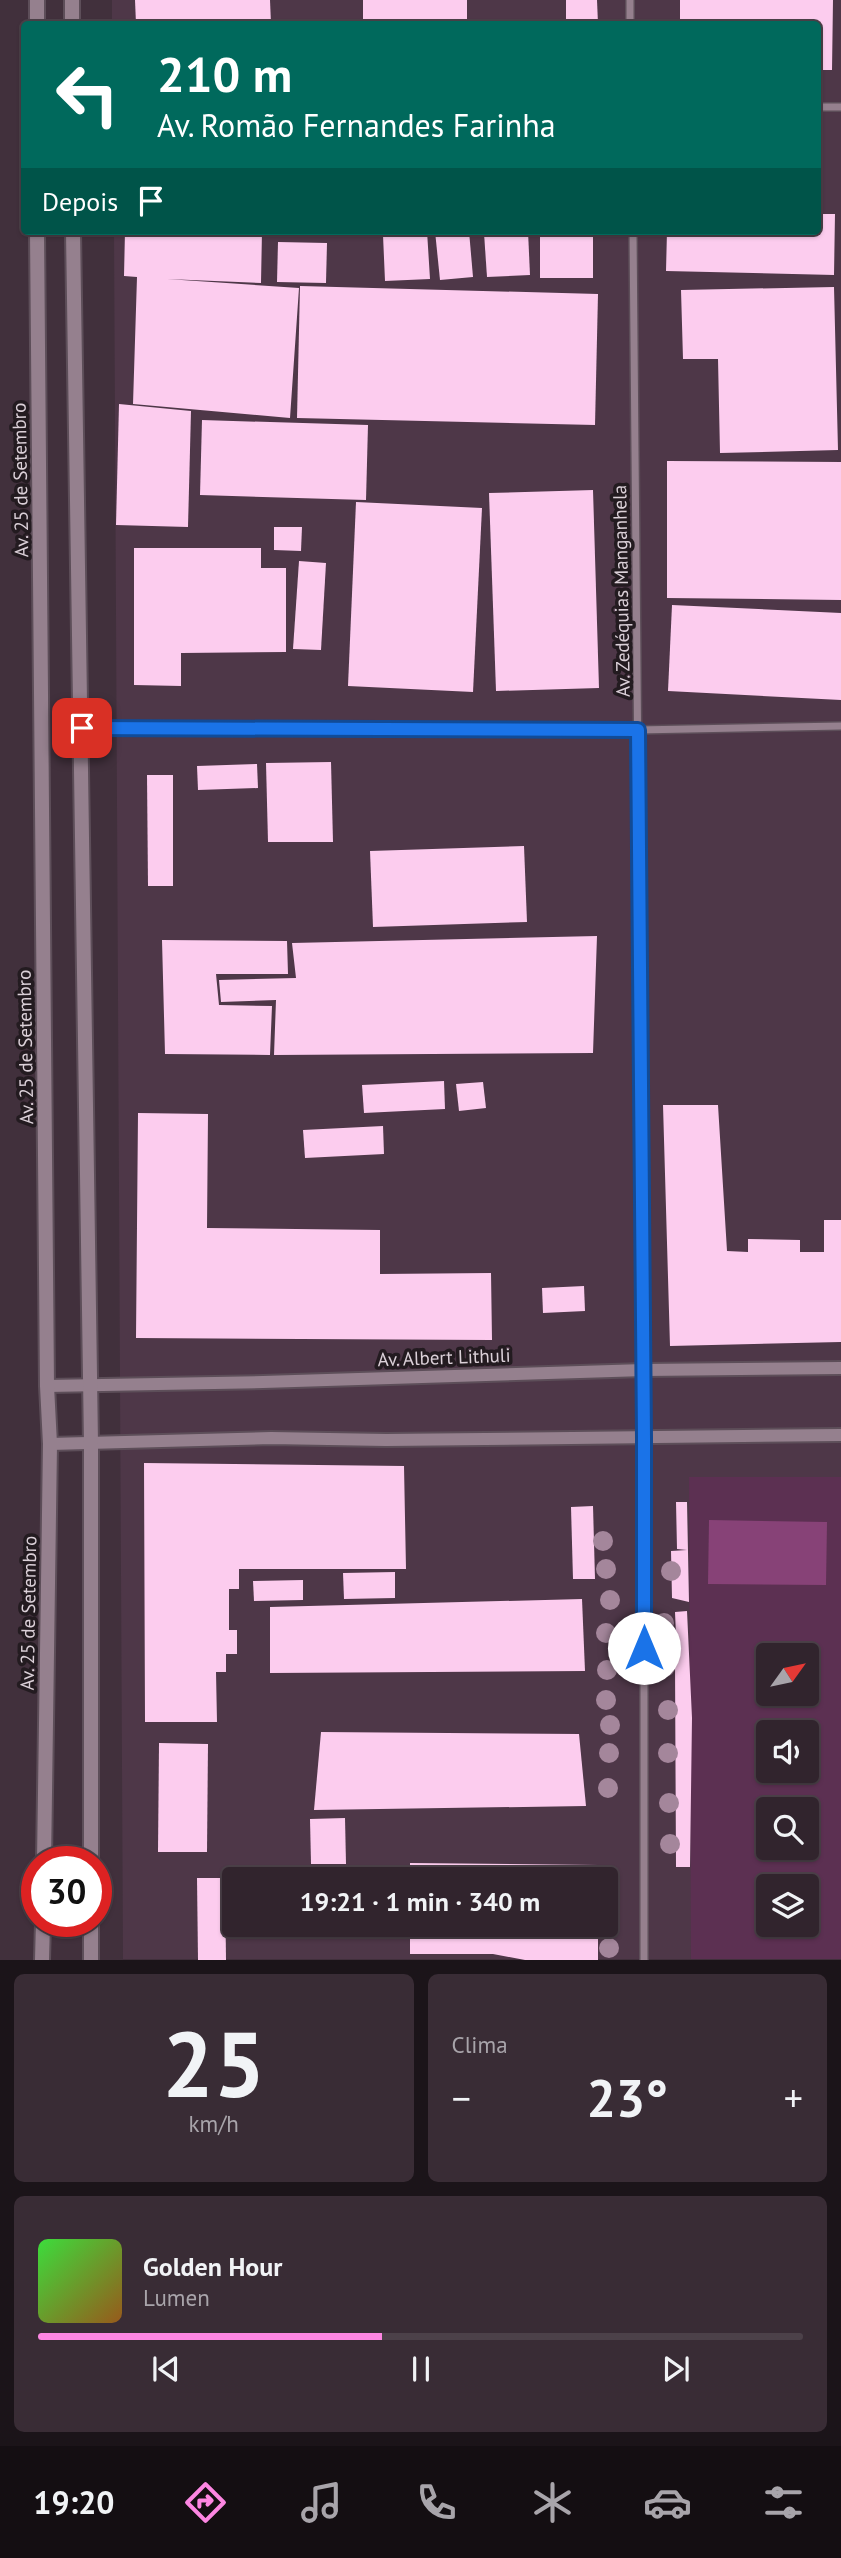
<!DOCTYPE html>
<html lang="pt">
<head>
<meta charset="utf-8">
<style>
	body { margin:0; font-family:"PT Sans",sans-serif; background:#392c35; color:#f1f3f6; height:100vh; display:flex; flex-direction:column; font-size:26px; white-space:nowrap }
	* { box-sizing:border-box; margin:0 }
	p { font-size:23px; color:#a8a4aa }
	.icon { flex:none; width:38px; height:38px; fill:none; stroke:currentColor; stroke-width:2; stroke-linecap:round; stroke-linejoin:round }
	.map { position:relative; height:1960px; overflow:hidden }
	.drawer { display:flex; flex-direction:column; gap:14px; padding:14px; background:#1b1419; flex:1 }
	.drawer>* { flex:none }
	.top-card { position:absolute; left:21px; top:21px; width:800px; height:214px; border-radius:7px; box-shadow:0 2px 5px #0004,0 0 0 2px #4c4149; background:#00695c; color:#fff; overflow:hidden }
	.needle { width:46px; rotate:57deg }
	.fabs { position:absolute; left:756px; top:1643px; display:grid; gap:14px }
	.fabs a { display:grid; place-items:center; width:63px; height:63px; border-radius:7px; background:#31242d; box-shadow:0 2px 5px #0004,0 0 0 2px #4c4149; font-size:35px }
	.speed { position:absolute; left:21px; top:1846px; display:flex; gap:14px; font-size:35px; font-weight:700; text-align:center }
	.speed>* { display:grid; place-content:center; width:91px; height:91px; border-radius:50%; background:#31242d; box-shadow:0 2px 5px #0004,0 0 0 2px #4c4149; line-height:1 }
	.speed .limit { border:10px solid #d22; background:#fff; color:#111 }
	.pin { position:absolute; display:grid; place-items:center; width:60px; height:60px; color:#fff; margin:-30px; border-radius:14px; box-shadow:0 4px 10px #0006 }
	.me { position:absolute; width:77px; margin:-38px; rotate:0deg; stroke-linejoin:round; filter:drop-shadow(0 0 5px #0008) }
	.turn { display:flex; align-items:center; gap:24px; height:147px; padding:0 21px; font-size:32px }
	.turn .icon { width:91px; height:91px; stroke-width:2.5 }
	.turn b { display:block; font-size:49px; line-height:60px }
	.then { display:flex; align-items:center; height:66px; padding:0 21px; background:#0003; gap:14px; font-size:26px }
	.big { font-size:52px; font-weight:600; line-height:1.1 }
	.drawer .card { flex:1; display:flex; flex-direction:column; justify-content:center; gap:10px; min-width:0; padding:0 24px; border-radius:10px; background:#392c35 }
	.drawer .dial { align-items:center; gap:0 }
	.dial b { font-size:91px; line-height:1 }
	.song { display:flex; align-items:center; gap:21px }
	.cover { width:84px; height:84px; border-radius:10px; background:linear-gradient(135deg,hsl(120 70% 55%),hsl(30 70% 35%)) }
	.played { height:7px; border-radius:4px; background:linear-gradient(90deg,#fd86e2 45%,#4c4149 45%) }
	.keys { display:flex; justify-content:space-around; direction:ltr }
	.heat { display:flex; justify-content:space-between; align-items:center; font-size:38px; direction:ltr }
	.drawer .tiles { flex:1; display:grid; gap:14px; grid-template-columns:1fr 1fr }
	.card:last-child { grid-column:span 2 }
	.trip { position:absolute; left:222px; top:1867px; width:396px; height:70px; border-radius:7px; background:#31242d; box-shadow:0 2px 5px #0004,0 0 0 2px #4c4149; font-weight:600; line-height:70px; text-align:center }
	.tab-bar { display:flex; height:112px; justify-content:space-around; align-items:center; background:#140e12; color:#a8a4aa }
	.tab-bar .icon { width:49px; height:49px }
	.tab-bar .selected { color:#fd86e2 }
	.tab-bar b { font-size:32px; color:#f1f3f6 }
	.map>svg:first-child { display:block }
	.built { fill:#4e3748; fill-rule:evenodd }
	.green { fill:#5c3052; fill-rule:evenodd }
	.water { fill:#874277 }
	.building { fill:#fcccee }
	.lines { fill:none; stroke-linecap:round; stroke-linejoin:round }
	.minor-casing { stroke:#5d4e59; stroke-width:10 }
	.tertiary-casing { stroke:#5d4e59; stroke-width:16 }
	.secondary-casing { stroke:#5d4e59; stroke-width:18 }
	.minor { stroke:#95808e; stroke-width:7 }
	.tertiary { stroke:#95808e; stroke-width:12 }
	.secondary { stroke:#95808e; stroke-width:14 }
	.tree { fill:#a4869b }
	.route-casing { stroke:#114b97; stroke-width:18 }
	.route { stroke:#1a73e8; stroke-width:12 }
	.labels { text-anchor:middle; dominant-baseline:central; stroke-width:7; stroke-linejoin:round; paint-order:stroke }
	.street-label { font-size:19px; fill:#dbd0d8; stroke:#231b20 }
</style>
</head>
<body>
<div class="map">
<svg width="841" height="1960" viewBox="0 0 841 1960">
	<rect width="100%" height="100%" fill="#41303c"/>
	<path class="built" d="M 112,0 L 841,0 L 841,1959 L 123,1959 L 114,231 L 817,231 L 817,24 L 112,24 ZM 768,1656 L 807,1656 L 807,1694 L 768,1694 ZM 768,1732 L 807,1732 L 807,1771 L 768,1771 ZM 768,1810 L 807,1810 L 807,1848 L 768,1848 ZM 234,1880 L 606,1880 L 606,1925 L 234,1925 ZM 768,1886 L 807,1886 L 807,1925 L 768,1925 Z"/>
	<path class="green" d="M 689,1477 L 841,1477 L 841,1959 L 691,1959 ZM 768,1656 L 807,1656 L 807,1694 L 768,1694 ZM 768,1732 L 807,1732 L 807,1771 L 768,1771 ZM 768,1810 L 807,1810 L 807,1848 L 768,1848 ZM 768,1886 L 807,1886 L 807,1925 L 768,1925 Z"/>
	<polygon class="water" points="709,1520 827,1522 826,1585 708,1584"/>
	<g class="building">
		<polygon points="135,0 270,0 271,24 136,24"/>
		<rect x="363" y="0" width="104" height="24"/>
		<polygon points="566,0 597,0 598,24 566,24"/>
		<polygon points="680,0 833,0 832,70 817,70 817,24 680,24"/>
		<polygon points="817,214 835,214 834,275 666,271 667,231 817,231"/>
		<polygon points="125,231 262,231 261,283 167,279 299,288 290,418 133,404 137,277 124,276"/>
		<polygon points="280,231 427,231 430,279 385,281 383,235 281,237"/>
		<polygon points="435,231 469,231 473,277 440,280"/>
		<polygon points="528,231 530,275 487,277 484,233"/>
		<rect x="540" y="231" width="53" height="47"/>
		<polygon points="278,242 327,243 326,283 277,282"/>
		<polygon points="300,286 598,294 595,425 297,418"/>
		<polygon points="834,287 838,450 720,453 718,359 683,359 681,290"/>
		<polygon points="119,404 191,411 188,527 116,525"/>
		<polygon points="202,420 368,425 366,500 200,495"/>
		<polygon points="667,461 841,462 841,600 667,598"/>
		<polygon points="593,490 599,688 496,691 489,493"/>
		<polygon points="356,502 482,508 473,692 348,686"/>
		<polygon points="274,527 302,527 301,551 274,550"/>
		<polygon points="134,548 261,548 261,568 286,568 286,652 181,653 181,686 134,685"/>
		<polygon points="299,561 326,563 321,650 293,649"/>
		<polygon points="672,605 841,613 841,700 668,691"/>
		<polygon points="331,762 333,842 268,842 266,763"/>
		<polygon points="257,764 258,788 198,790 197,766"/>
		<polygon points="147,775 173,775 173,886 148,886"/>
		<polygon points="524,846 527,922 373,927 370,851"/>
		<polygon points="597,936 593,1053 274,1055 276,1000 221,1002 219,980 296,978 292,943"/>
		<polygon points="162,940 287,941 288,974 216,974 219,1005 272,1006 270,1055 165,1054"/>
		<polygon points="444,1081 445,1109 364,1113 362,1085"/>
		<polygon points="483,1082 486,1108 459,1111 456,1084"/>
		<polygon points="663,1105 718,1105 727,1251 748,1252 748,1239 800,1240 800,1252 824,1252 824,1220 841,1220 841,1342 670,1346"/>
		<polygon points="138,1113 208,1114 207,1228 380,1230 380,1274 491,1273 492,1340 136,1338"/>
		<polygon points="383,1126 384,1154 305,1158 303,1130"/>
		<polygon points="584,1286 585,1311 543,1313 542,1288"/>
		<polygon points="144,1463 404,1466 406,1569 239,1569 239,1589 229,1589 229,1630 237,1630 237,1654 226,1654 226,1672 216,1672 217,1722 145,1722"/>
		<polygon points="676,1502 687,1502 689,1602 672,1598 671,1551 687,1550 677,1549"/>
		<polygon points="593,1506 595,1579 573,1579 571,1507"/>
		<polygon points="395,1572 395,1598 344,1599 343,1573"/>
		<polygon points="303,1580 303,1600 254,1601 253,1581"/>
		<polygon points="582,1599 585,1671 270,1673 270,1607"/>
		<polygon points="687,1611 692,1718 690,1867 676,1867 675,1663 670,1664 669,1637 676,1636 675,1612"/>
		<polygon points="321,1732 579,1734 586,1806 314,1810"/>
		<polygon points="159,1743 208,1744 207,1852 158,1852"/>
		<polygon points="345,1818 346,1864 311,1864 310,1819"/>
		<polygon points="410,1863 598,1865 598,1880 410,1880"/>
		<polygon points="240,1870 262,1870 261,1880 239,1880"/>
		<polygon points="326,1871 352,1873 351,1880 325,1880"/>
		<polygon points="355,1872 385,1874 384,1880 355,1880"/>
		<polygon points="197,1878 225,1878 226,1960 198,1960"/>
		<polygon points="410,1925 598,1925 598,1960 525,1960 493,1954 410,1954"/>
	</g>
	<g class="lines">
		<g class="minor-casing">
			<g id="minor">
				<polyline points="630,0 630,24"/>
				<polyline points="817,107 841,107"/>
				<polyline points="633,231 644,1438 644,1960"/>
				<polyline points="82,728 638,730 841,726"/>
			</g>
		</g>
		<g class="tertiary-casing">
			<g id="tertiary">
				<polyline points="47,1386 263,1382 644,1370 841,1368"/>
				<polyline points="50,1444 271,1438 386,1440 841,1435"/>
			</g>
		</g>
		<g class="secondary-casing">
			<g id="secondary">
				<polyline points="37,24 37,0"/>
				<polyline points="72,24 72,0"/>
				<polyline points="37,231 47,1386 50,1444 44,1862"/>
				<polyline points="73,231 91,1444 91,1862"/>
				<polyline points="42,1960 43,1922"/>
				<polyline points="91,1960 91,1922"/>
			</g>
		</g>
		<use href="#minor" class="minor"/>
		<use href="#tertiary" class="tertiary"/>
		<use href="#secondary" class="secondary"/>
	</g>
	<g class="tree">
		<circle cx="603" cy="1541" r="10"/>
		<circle cx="606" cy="1569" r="10"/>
		<circle cx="671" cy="1571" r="10"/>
		<circle cx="610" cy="1600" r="10"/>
		<circle cx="664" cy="1623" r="10"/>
		<circle cx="606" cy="1633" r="10"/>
		<circle cx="665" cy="1667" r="10"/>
		<circle cx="607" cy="1670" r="10"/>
		<circle cx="606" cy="1700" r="10"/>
		<circle cx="668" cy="1710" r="10"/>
		<circle cx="610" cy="1725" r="10"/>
		<circle cx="609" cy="1753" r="10"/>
		<circle cx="668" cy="1753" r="10"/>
		<circle cx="608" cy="1788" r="10"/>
		<circle cx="669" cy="1803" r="10"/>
		<circle cx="670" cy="1844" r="10"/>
		<circle cx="609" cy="1948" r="10"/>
	</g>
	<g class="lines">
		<g class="route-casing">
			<polyline id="route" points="82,728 638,730 644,1438 644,1648"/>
		</g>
		<use href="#route" class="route"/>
	</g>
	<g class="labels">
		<g class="street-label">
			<text transform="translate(20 480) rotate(-91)">Av. 25 de Setembro</text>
			<text transform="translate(621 591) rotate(-91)">Av. Zedéquias Manganhela</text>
			<text transform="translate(25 1047) rotate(-91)">Av. 25 de Setembro</text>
			<text transform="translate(444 1357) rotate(-2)">Av. Albert Lithuli</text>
			<text transform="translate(28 1613) rotate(-89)">Av. 25 de Setembro</text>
		</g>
	</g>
</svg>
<div class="fabs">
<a><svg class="needle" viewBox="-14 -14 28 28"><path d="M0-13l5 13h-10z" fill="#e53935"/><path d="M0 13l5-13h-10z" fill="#a8a4aa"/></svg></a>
<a><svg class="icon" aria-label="sound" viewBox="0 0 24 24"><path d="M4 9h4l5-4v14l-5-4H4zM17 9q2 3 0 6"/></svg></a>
<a><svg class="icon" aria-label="search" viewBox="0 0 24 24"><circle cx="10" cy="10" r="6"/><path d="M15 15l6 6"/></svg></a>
<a><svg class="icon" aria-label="layers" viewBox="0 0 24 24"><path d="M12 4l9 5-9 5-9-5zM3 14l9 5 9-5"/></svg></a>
</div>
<div class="speed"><div class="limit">30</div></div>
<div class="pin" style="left:82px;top:728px;background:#d93025"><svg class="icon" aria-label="arrive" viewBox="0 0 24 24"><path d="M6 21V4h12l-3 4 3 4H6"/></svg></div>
<svg class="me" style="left:644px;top:1648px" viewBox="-20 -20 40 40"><circle r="19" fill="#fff"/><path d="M0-13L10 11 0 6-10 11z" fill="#1a73e8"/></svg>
<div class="trip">19:21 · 1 min · 340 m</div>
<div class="top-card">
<div class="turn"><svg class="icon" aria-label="left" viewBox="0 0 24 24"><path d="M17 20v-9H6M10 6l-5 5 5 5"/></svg><div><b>210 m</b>Av. Romão Fernandes Farinha</div></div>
<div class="then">Depois<svg class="icon" aria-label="arrive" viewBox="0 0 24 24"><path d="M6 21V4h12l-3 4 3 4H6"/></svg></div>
</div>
</div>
<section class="drawer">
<div class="tiles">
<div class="card dial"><b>25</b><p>km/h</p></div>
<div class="card"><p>Clima</p>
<div class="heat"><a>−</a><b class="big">23°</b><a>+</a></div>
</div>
<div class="card">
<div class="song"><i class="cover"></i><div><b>Golden Hour</b><p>Lumen</p></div></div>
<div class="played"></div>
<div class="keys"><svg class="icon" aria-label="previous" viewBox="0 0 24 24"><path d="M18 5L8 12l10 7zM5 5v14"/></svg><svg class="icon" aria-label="pause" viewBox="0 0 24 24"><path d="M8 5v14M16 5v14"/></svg><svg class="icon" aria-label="next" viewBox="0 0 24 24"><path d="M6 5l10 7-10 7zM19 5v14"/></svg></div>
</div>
</div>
</section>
<nav class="tab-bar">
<b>19:20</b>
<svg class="icon selected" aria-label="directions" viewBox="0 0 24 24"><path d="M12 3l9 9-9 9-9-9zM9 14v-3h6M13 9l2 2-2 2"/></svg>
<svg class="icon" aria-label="music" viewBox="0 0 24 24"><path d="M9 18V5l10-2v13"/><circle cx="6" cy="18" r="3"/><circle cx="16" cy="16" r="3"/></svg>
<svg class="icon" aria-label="phone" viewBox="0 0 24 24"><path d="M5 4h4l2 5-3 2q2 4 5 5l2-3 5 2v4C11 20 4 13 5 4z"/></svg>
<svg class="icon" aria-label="climate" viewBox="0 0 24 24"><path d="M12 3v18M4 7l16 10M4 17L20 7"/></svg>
<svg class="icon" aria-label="car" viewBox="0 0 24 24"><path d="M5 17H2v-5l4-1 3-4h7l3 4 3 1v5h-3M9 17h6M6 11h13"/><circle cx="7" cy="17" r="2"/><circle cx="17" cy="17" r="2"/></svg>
<svg class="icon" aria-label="filters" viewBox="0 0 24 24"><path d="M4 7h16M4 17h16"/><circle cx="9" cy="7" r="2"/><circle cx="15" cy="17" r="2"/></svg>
</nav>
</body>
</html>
